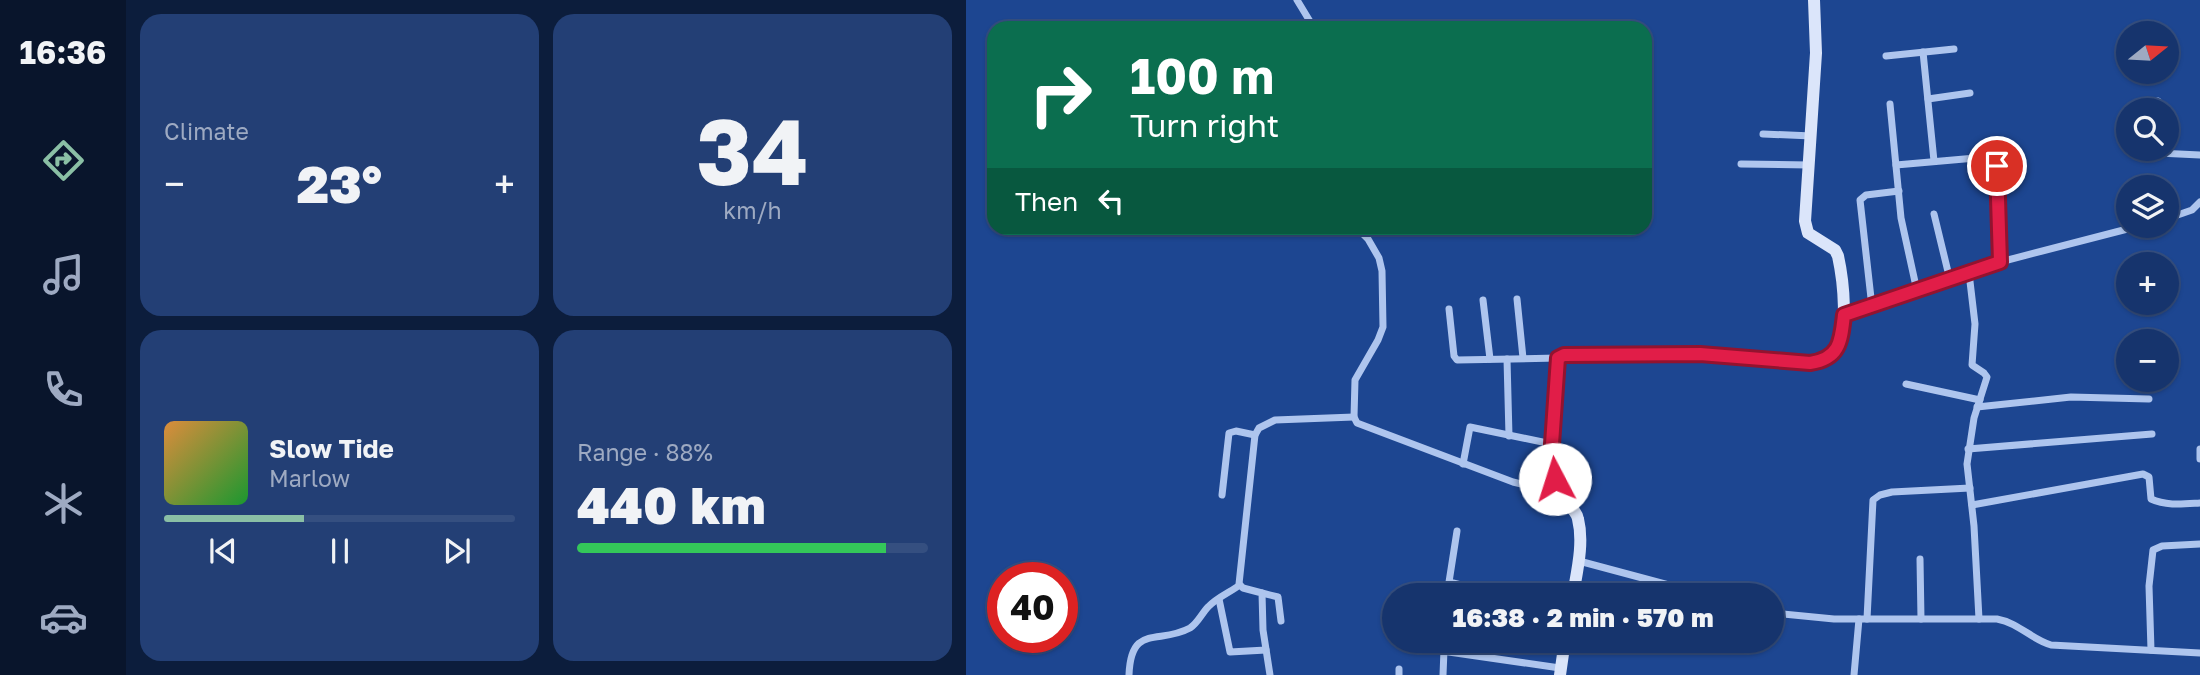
<!DOCTYPE html>
<html lang="en">
<head>
<meta charset="utf-8">
<style>
	body { margin:0; font-family:"Golos Text",sans-serif; background:#233f75; color:#f1f3f6; height:100vh; display:flex; flex-direction:column; font-size:26px; white-space:nowrap }
	* { box-sizing:border-box; margin:0 }
	p { font-size:23px; color:#9eaac2 }
	.icon { flex:none; width:38px; height:38px; fill:none; stroke:currentColor; stroke-width:2; stroke-linecap:round; stroke-linejoin:round }
	.map { position:relative; flex:1; overflow:hidden }
	.side { display:flex; flex-direction:column; gap:14px; padding:14px; background:#0c1d3c; width:840px }
	.side>* { flex:none }
	.top-card { position:absolute; left:21px; top:21px; width:665px; height:214px; border-radius:21px; box-shadow:0 2px 5px #0004,0 0 0 2px #354f80; background:#0b6e4f; color:#fff; overflow:hidden }
	.needle { width:46px; rotate:72deg }
	.buttons { position:absolute; left:1150px; top:21px; display:grid; gap:14px }
	.buttons a { display:grid; place-items:center; width:63px; height:63px; border-radius:50%; background:#16346d; box-shadow:0 2px 5px #0004,0 0 0 2px #354f80; font-size:35px }
	.speed { position:absolute; left:21px; top:562px; display:flex; gap:14px; font-size:35px; font-weight:700; text-align:center }
	.speed>* { display:grid; place-content:center; width:91px; height:91px; border-radius:50%; background:#16346d; box-shadow:0 2px 5px #0004,0 0 0 2px #354f80; line-height:1 }
	.speed .limit { border:10px solid #d22; background:#fff; color:#111 }
	.pin { position:absolute; display:grid; place-items:center; width:60px; height:60px; color:#fff; margin:-30px; border:4px solid #fff; border-radius:50%; box-shadow:0 2px 7px #0007 }
	.me { position:absolute; width:77px; margin:-38px; rotate:355deg; stroke-linejoin:round; filter:drop-shadow(0 0 5px #0008) }
	.turn { display:flex; align-items:center; gap:24px; height:147px; padding:0 28px; font-size:32px }
	.turn .icon { width:91px; height:91px; stroke-width:2.5 }
	.turn b { display:block; font-size:49px; line-height:60px }
	.then { display:flex; align-items:center; height:66px; padding:0 28px; background:#0003; gap:14px; font-size:26px }
	.big { font-size:52px; font-weight:800; line-height:1.1 }
	.side .tile { flex:1; display:flex; flex-direction:column; justify-content:center; gap:10px; min-width:0; padding:0 24px; border-radius:21px; background:#233f75 }
	.side .dial { align-items:center; gap:0 }
	.dial b { font-size:91px; line-height:1 }
	.song { display:flex; align-items:center; gap:21px }
	.cover { width:84px; height:84px; border-radius:10px; background:linear-gradient(135deg,hsl(30 70% 55%),hsl(130 70% 35%)) }
	.played { height:7px; border-radius:4px; background:linear-gradient(90deg,#8abfa5 40%,#354f80 40%) }
	.keys { display:flex; justify-content:space-around; direction:ltr }
	.heat { display:flex; justify-content:space-between; align-items:center; font-size:38px; direction:ltr }
	.charge { height:10px; border-radius:5px; background:linear-gradient(90deg,#34c759 88%,#354f80 0) }
	.side .tiles { flex:1; display:grid; gap:14px; grid-template-columns:repeat(2,1fr) }
	.trip { position:absolute; left:416px; top:583px; width:402px; height:70px; border-radius:35px; background:#16346d; box-shadow:0 2px 5px #0004,0 0 0 2px #354f80; font-weight:800; line-height:70px; text-align:center }
	main { display:flex; flex:1; min-height:0 }
	.tab-bar { display:flex; flex-direction:column; width:126px; justify-content:space-around; align-items:center; background:#09152c; color:#9eaac2 }
	.tab-bar .icon { width:49px; height:49px }
	.tab-bar .selected { color:#8abfa5 }
	.tab-bar b { font-size:32px; color:#f1f3f6 }
	.map>svg:first-child { display:block }
	.lines { fill:none; stroke-linecap:round; stroke-linejoin:round }
	.street { stroke:#aec5ee; stroke-width:7 }
	.secondary { stroke:#dbe5fa; stroke-width:12 }
	.route-casing { stroke:#92132f; stroke-width:18 }
	.route { stroke:#e11d48; stroke-width:12 }
</style>
</head>
<body>
<main>
<nav class="tab-bar">
<b>16:36</b>
<svg class="icon selected" aria-label="directions" viewBox="0 0 24 24"><path d="M12 3l9 9-9 9-9-9zM9 14v-3h6M13 9l2 2-2 2"/></svg>
<svg class="icon" aria-label="music" viewBox="0 0 24 24"><path d="M9 18V5l10-2v13"/><circle cx="6" cy="18" r="3"/><circle cx="16" cy="16" r="3"/></svg>
<svg class="icon" aria-label="phone" viewBox="0 0 24 24"><path d="M5 4h4l2 5-3 2q2 4 5 5l2-3 5 2v4C11 20 4 13 5 4z"/></svg>
<svg class="icon" aria-label="climate" viewBox="0 0 24 24"><path d="M12 3v18M4 7l16 10M4 17L20 7"/></svg>
<svg class="icon" aria-label="car" viewBox="0 0 24 24"><path d="M5 17H2v-5l4-1 3-4h7l3 4 3 1v5h-3M9 17h6M6 11h13"/><circle cx="7" cy="17" r="2"/><circle cx="17" cy="17" r="2"/></svg>
</nav>
<section class="side">
<div class="tiles">
<div class="tile"><p>Climate</p>
<div class="heat"><a>−</a><b class="big">23°</b><a>+</a></div>
</div>
<div class="tile dial"><b>34</b><p>km/h</p></div>
<div class="tile">
<div class="song"><i class="cover"></i><div><b>Slow Tide</b><p>Marlow</p></div></div>
<div class="played"></div>
<div class="keys"><svg class="icon" aria-label="previous" viewBox="0 0 24 24"><path d="M18 5L8 12l10 7zM5 5v14"/></svg><svg class="icon" aria-label="pause" viewBox="0 0 24 24"><path d="M8 5v14M16 5v14"/></svg><svg class="icon" aria-label="next" viewBox="0 0 24 24"><path d="M6 5l10 7-10 7zM19 5v14"/></svg></div>
</div>
<div class="tile"><p>Range · 88%</p><b class="big">440 km</b><div class="charge"></div></div>
</div>
</section>
<div class="map">
<svg width="1234" height="675" viewBox="0 0 1234 675">
	<rect width="100%" height="100%" fill="#1d4691"/>
	<g class="lines">
		<g class="street">
			<polyline points="331,0 348,28"/>
			<polyline points="957,52 968,161"/>
			<polyline points="920,56 988,49"/>
			<polyline points="962,99 1004,93"/>
			<polyline points="924,104 935,218 951,291"/>
			<polyline points="1191,110 1192,101"/>
			<polyline points="797,134 846,136"/>
			<polyline points="1188,149 1192,153 1234,155"/>
			<polyline points="775,164 843,165"/>
			<polyline points="930,165 1021,157 1029,161 1034,262"/>
			<polyline points="968,214 984,280"/>
			<polyline points="1200,219 1226,210 1234,202"/>
			<polyline points="391,228 402,239 413,258 416,271 417,327 412,340 389,380 388,417 391,423 547,482 592,493"/>
			<polyline points="1003,273 1009,324 1006,365 1018,373 1021,377 1008,418 1001,464 1008,526 1013,619"/>
			<polyline points="551,299 557,358"/>
			<polyline points="517,300 524,359"/>
			<polyline points="906,307 894,200 900,195 933,191"/>
			<polyline points="483,309 488,356 491,360 592,358"/>
			<polyline points="878,315 1034,262 1173,226"/>
			<polyline points="541,359 543,436"/>
			<polyline points="940,384 1014,400"/>
			<polyline points="1011,407 1105,397 1183,399"/>
			<polyline points="1002,449 1186,434"/>
			<polyline points="1234,449 1234,459"/>
			<polyline points="497,464 504,427 586,444"/>
			<polyline points="256,495 263,433 270,431 289,435"/>
			<path d="M 1006,505 L 1177,474 L 1183,477 L 1185,499 C 1200,506 1217,504 1234,503"/>
			<polyline points="491,531 483,582 511,589 514,595"/>
			<polyline points="954,559 955,619"/>
			<polyline points="613,561 740,595"/>
			<polyline points="296,593 312,597 315,621"/>
			<polyline points="253,599 264,652 300,650"/>
			<path d="M 807,613 L 868,619 L 1031,619 C 1053,623 1065,639 1085,645 L 1234,653"/>
			<polyline points="901,619 907,500 914,495 926,492 1004,488"/>
			<polyline points="462,649 594,668"/>
			<polyline points="1185,650 1183,586 1187,550 1196,546 1234,544"/>
			<polyline points="507,654 509,640"/>
			<path d="M 163,675 C 165,623 193,645 224,628 C 232,623 236,613 242,607 C 250,598 264,592 274,585"/>
			<polyline points="304,675 297,630 296,593 277,588 273,584 289,435 293,428 309,420 388,417"/>
			<polyline points="433,675 433,669"/>
			<polyline points="477,675 478,650"/>
			<polyline points="888,675 893,619"/>
		</g>
		<g class="secondary">
			<path d="M 607,595 C 611,571 618,543 612,519 C 610,508 597,503 592,493 C 582,474 586,380 592,358 L 598,355 L 734,354 L 844,363 C 854,362 862,360 868,353 C 884,334 877,279 872,256 L 869,250 L 842,233 L 839,221 L 850,53 L 848,0"/>
			<polyline points="594,675 599,640"/>
		</g>
	</g>
	<g class="lines">
		<g class="route-casing">
			<path id="route" d="M 589,479 L 586,444 L 592,358 L 598,355 L 734,354 L 844,363 C 874,359 875,341 878,315 L 1034,262 L 1031,166"/>
		</g>
		<use href="#route" class="route"/>
	</g>
</svg>
<div class="buttons">
<a><svg class="needle" viewBox="-14 -14 28 28"><path d="M0-13l5 13h-10z" fill="#e53935"/><path d="M0 13l5-13h-10z" fill="#9eaac2"/></svg></a>
<a><svg class="icon" aria-label="search" viewBox="0 0 24 24"><circle cx="10" cy="10" r="6"/><path d="M15 15l6 6"/></svg></a>
<a><svg class="icon" aria-label="layers" viewBox="0 0 24 24"><path d="M12 4l9 5-9 5-9-5zM3 14l9 5 9-5"/></svg></a>
<a>+</a>
<a>−</a>
</div>
<div class="speed"><div class="limit">40</div></div>
<div class="pin" style="left:1031px;top:166px;background:#d93025"><svg class="icon" aria-label="arrive" viewBox="0 0 24 24"><path d="M6 21V4h12l-3 4 3 4H6"/></svg></div>
<svg class="me" style="left:589px;top:479px" viewBox="-20 -20 40 40"><circle r="19" fill="#fff"/><path d="M0-13L10 11 0 6-10 11z" fill="#e11d48"/></svg>
<div class="trip">16:38 · 2 min · 570 m</div>
<div class="top-card">
<div class="turn"><svg class="icon" aria-label="right" viewBox="0 0 24 24"><path d="M7 20v-9h11M14 6l5 5-5 5"/></svg><div><b>100 m</b>Turn right</div></div>
<div class="then">Then<svg class="icon" aria-label="left" viewBox="0 0 24 24"><path d="M17 20v-9H6M10 6l-5 5 5 5"/></svg></div>
</div>
</div>
</main>
</body>
</html>
